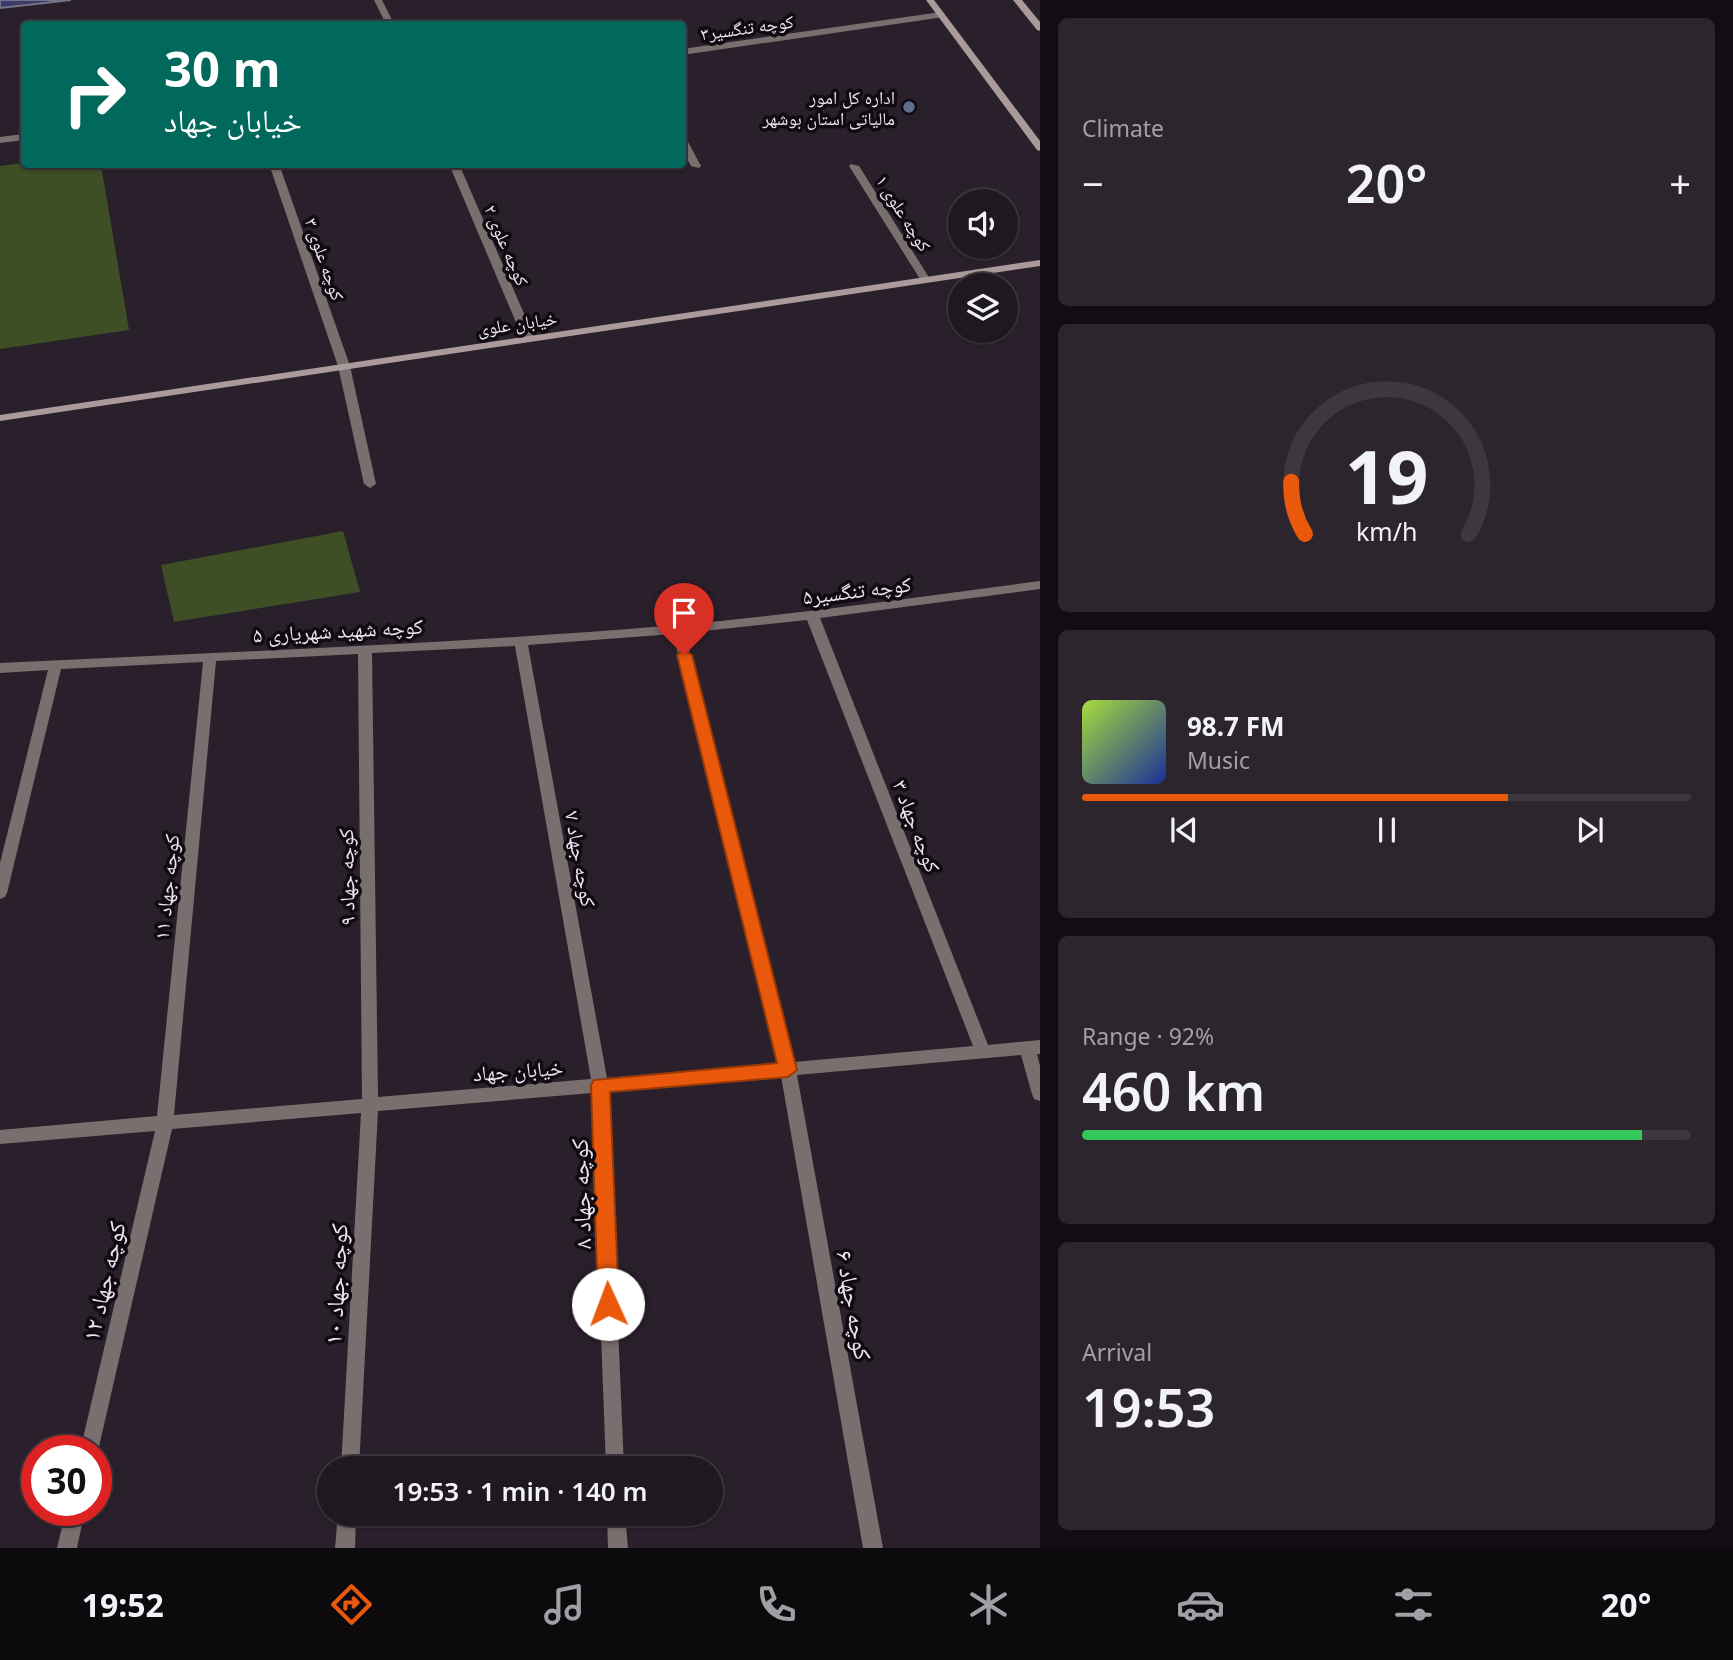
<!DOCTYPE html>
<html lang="en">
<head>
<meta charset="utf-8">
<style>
	body { margin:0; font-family:"Noto Sans","Noto Naskh Arabic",sans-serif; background:#2d252e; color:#f1f3f6; height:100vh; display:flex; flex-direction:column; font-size:26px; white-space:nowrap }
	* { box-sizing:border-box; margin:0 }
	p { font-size:23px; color:#a2a0a5 }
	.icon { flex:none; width:38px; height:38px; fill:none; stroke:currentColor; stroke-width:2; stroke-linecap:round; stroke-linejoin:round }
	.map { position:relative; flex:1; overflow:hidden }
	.panel { display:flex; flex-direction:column; gap:18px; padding:18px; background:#120d12; width:693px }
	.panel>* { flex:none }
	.top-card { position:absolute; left:21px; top:21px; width:665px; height:147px; border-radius:7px; box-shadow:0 2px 5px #0004,0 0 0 2px #3d373f; background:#00695c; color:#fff; overflow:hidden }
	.controls { position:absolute; left:948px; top:189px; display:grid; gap:14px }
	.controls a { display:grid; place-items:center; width:70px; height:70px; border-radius:50%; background:#201821; box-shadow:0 2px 5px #0004,0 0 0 2px #3d373f; font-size:35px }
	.speed { position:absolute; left:21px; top:1435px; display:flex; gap:14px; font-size:35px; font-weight:700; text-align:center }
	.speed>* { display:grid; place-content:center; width:91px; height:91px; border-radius:50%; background:#201821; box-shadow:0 2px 5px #0004,0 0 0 2px #3d373f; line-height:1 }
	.speed .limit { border:10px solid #d22; background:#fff; color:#111 }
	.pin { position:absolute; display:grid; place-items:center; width:60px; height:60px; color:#fff; margin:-72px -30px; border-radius:50% 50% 50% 0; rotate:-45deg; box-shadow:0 0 7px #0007 }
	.pin .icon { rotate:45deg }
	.me { position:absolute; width:77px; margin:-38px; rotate:358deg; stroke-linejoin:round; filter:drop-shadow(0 0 5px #0008) }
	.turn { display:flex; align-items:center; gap:24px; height:147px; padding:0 28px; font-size:32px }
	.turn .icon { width:91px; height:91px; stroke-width:2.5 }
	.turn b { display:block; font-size:49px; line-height:60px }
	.big { font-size:52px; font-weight:600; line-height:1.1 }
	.panel .widget { flex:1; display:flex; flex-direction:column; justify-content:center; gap:10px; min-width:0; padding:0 24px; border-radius:10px; background:#2d252e }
	.panel .dial { align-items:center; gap:0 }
	.dial svg { height:182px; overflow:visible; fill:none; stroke:#3d373f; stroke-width:7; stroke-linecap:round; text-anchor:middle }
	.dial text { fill:#f1f3f6; stroke:none }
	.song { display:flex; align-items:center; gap:21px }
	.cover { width:84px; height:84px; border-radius:10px; background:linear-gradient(135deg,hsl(80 70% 55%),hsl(230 70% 35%)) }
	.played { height:7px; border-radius:4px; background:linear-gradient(90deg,#ea580c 70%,#3d373f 70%) }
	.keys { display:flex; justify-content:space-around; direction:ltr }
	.heat { display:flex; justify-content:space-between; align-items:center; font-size:38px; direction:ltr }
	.charge { height:10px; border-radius:5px; background:linear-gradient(90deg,#34c759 92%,#3d373f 0) }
	.trip { position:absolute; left:317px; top:1456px; width:406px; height:70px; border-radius:35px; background:#201821; box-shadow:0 2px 5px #0004,0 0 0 2px #3d373f; font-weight:600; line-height:70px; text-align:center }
	.menu { display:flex; height:112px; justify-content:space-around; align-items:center; background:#0d0a0d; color:#a2a0a5 }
	.menu .icon { width:49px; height:49px }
	.menu .selected { color:#ea580c }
	.menu b { font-size:32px; color:#f1f3f6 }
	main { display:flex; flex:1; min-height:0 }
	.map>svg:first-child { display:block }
	.green { fill:#3e4f26 }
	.building { fill:#3d3a6b; stroke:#747486; stroke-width:2 }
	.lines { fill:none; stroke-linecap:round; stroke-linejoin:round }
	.lane { fill:#796f6e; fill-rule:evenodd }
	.street { fill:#796f6e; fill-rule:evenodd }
	.secondary { fill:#aa9a99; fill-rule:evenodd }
	.route { fill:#ea580c; stroke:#983908; stroke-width:2 }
	.service-dot { fill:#5c6f8a; stroke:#100b11; stroke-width:2.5 }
	.labels { text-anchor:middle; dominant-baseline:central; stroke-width:7; stroke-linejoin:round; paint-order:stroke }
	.far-street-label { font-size:18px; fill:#ece5ee; stroke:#100b11 }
	.far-poi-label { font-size:18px; fill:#ece5ee; stroke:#100b11; text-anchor:end }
	.street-label { font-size:21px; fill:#ece5ee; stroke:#100b11 }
	.near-street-label { font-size:24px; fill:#ece5ee; stroke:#100b11 }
</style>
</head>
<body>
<main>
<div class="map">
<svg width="1040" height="1548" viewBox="0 0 1040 1548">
	<rect width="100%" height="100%" fill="#2a202c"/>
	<g class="green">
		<polygon points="24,163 101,165 129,330 0,349 0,166"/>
		<polygon points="343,531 360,592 174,622 161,565"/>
	</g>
	<polygon class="building" points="0,0 71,0 0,8"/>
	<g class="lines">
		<polygon class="lane" points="344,363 350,366 376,484 370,488 364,484 338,366"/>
		<g class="street">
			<polygon points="374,0 382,0 394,24 386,24"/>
			<polygon points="941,12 944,13 944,17 682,55 682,49"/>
			<polygon points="24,134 24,140 0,143 0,137"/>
			<polygon points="682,137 687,140 701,166 699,168 691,166 682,150"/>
			<polygon points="269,164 279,164 350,366 348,368 344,369 338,366"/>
			<polygon points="449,164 459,164 535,339 533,341 529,342 523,339"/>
			<polygon points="851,164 859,166 930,279 929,281 921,281 920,279 849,166"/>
			<path d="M 1040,581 L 1040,589 L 820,618 L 988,1045 L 1040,1040 L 1040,1054 L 1037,1054 L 1040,1066 L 1040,1101 L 1034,1099 L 1032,1094 L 1021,1055 L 797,1075 L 883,1548 L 863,1548 L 781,1076 L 608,1091 L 624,1468 L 606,1468 L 592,1093 L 378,1111 L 359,1468 L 341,1468 L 361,1113 L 172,1129 L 98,1451 L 96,1456 L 96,1451 L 80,1451 L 155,1131 L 0,1144 L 0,1130 L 157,1116 L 203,662 L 61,669 L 7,893 L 5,897 L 0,899 L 0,863 L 48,670 L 0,673 L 0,663 C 226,652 452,644 677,625 C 798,614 919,597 1040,581 ZM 807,620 L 973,1046 L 794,1062 L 685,633 ZM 673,634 L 778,1063 L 607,1078 L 528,645 ZM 515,646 L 591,1079 L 378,1097 L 372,653 ZM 358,654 L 362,1099 L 174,1115 L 216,661 Z"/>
			<polygon points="66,1510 85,1510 77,1548 57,1548"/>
			<polygon points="338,1514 356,1514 355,1548 335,1548"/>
			<polygon points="607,1514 625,1514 628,1548 608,1548"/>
		</g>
		<g class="secondary">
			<polygon points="926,0 934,0 1040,141 1040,151 1037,150"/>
			<polygon points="1013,0 1022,0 1040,22 1040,31 1037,30"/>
			<polygon points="1040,260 1040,266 0,421 0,415"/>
		</g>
	</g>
	<polygon class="route" points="684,650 692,655 797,1070 788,1077 610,1092 619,1304 616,1310 608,1313 601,1310 598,1304 591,1085 594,1080 777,1063 677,655"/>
	<circle class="service-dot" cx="909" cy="107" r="7"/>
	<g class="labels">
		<g class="far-street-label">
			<text transform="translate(747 27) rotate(-8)">کوچه تنگسیر۳</text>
			<text transform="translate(904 213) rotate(58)">کوچه علوی ۱</text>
			<text transform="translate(507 245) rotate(67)">کوچه علوی ۲</text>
			<text transform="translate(325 259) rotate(71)">کوچه علوی ۳</text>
			<text transform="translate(517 323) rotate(-8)">خیابان علوی</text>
		</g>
		<g class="far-poi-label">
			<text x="895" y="97">اداره کل امور<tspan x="895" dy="21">مالیاتی استان بوشهر</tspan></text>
		</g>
		<g class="street-label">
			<text transform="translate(857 590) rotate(-7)">کوچه تنگسیر۵</text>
			<text transform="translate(338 630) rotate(-3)">کوچه شهید شهریاری ۵</text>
			<text transform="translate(917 826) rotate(69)">کوچه جهاد ۳</text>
			<text transform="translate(581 859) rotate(80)">کوچه جهاد ۷</text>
			<text transform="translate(346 877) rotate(-91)">کوچه جهاد ۹</text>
			<text transform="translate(166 887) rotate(-84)">کوچه جهاد ۱۱</text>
			<text transform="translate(518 1070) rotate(-4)">خیابان جهاد</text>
		</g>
		<g class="near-street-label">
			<text transform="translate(580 1194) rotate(-92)">کوچه جهاد ۸</text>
			<text transform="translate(103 1281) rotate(-77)">کوچه جهاد ۱۲</text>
			<text transform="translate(335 1284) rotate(-87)">کوچه جهاد ۱۰</text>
			<text transform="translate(855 1305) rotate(80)">کوچه جهاد ۶</text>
		</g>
	</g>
</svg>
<div class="controls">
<a><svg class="icon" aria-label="sound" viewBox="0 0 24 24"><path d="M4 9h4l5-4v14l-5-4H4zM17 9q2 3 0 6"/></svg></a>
<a><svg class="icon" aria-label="layers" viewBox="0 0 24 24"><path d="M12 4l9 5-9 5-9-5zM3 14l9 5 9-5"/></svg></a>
</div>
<div class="speed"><div class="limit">30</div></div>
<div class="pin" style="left:684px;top:655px;background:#d93025"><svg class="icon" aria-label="arrive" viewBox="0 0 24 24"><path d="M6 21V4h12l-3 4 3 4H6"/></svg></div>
<svg class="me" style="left:608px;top:1304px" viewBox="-20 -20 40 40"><circle r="19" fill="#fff"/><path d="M0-13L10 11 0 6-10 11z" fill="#ea580c"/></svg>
<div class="trip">19:53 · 1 min · 140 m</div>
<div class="top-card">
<div class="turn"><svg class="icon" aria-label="right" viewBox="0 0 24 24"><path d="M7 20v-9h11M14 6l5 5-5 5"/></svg><div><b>30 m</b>خیابان جهاد</div></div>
</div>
</div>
<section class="panel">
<div class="widget"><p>Climate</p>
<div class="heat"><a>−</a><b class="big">20°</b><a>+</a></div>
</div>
<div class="widget dial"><svg viewBox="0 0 100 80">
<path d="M14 69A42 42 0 1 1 86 69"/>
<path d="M14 69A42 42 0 0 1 8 46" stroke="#ea580c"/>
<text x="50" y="56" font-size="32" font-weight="700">19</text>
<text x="50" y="72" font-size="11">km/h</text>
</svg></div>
<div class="widget">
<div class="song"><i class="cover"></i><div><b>98.7 FM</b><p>Music</p></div></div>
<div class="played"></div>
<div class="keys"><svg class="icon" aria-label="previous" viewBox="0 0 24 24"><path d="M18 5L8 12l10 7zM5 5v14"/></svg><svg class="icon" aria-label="pause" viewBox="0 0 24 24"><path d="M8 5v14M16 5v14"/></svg><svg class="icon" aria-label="next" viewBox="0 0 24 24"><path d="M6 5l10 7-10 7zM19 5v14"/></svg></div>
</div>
<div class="widget"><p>Range · 92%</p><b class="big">460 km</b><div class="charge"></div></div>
<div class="widget"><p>Arrival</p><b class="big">19:53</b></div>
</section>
</main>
<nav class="menu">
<b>19:52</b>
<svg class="icon selected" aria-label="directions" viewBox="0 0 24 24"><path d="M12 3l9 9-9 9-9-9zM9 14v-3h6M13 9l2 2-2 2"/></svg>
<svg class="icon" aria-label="music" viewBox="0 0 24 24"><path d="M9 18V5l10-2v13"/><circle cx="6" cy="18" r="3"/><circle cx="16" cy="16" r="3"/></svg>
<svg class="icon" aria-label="phone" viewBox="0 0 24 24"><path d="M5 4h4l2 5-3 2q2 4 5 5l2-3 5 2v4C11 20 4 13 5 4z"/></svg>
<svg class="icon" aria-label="climate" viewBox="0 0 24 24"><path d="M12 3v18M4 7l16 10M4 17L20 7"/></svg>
<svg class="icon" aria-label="car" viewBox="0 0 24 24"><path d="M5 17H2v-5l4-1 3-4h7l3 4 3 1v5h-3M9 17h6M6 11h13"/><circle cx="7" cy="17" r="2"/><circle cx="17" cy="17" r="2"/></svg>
<svg class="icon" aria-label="filters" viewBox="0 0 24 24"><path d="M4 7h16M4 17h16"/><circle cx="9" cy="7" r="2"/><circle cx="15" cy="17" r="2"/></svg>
<b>20°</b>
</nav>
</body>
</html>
